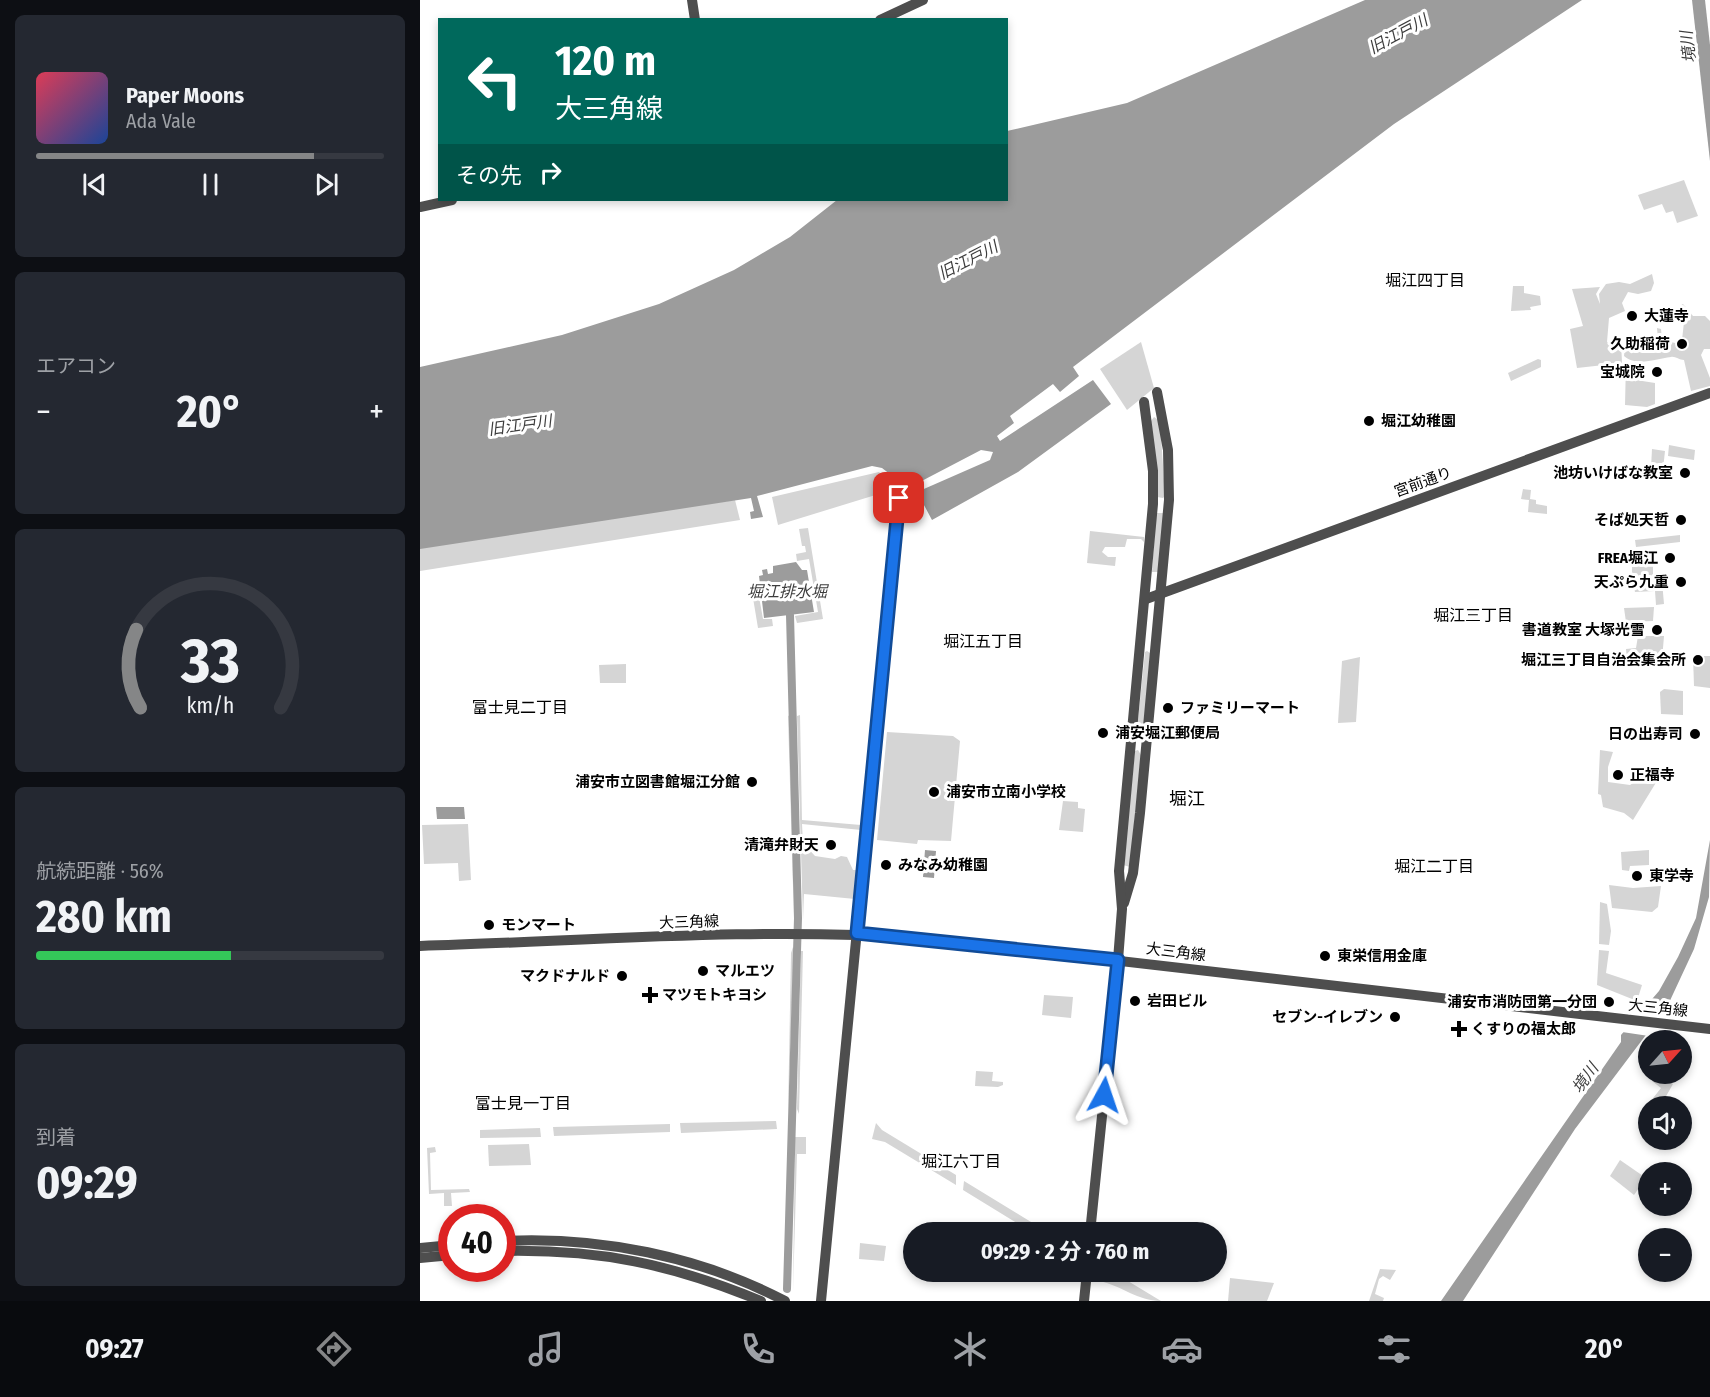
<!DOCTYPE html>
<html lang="ja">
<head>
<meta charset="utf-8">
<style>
	body { margin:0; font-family:"Fira Sans Condensed","Noto Sans JP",sans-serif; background:#242831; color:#f1f3f6; height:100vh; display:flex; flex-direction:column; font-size:22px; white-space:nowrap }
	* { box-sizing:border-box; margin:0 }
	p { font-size:20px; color:#9ea1a6 }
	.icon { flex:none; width:33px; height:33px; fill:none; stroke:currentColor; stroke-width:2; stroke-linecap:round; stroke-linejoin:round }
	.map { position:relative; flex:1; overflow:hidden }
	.side { display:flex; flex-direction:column; gap:15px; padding:15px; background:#0d0f14; width:420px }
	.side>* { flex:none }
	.hud { position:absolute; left:18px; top:18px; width:570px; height:183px; border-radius:0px; box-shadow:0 3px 9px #0003; background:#00695c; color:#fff; overflow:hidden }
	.needle { width:39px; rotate:63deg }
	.tools { position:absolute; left:1218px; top:1030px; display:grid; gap:12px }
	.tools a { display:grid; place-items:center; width:54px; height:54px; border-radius:50%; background:#171b24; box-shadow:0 3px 9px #0003; font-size:30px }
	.speed { position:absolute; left:18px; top:1204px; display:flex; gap:12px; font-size:30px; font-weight:700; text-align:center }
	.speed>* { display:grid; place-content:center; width:78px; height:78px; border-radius:50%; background:#171b24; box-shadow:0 3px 9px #0003; line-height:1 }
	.speed .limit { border:9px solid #d22; background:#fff; color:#111 }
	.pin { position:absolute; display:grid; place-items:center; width:51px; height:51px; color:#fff; margin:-26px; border-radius:12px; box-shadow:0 3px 9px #0006 }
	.me { position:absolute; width:66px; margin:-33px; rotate:5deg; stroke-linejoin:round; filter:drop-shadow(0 0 4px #0008) }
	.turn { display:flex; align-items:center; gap:21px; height:126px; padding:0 18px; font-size:27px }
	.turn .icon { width:78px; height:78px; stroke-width:2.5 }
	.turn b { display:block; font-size:42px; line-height:51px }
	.then { display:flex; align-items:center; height:57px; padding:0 18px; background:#0003; gap:12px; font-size:22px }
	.big { font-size:45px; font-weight:700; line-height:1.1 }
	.side .card { flex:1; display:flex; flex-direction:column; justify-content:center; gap:9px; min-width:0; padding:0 21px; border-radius:9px; background:#242831 }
	.side .dial { align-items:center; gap:0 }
	.dial svg { height:156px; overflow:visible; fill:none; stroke:#363941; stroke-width:7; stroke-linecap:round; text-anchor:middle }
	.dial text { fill:#f1f3f6; stroke:none }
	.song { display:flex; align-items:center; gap:18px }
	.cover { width:72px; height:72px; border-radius:9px; background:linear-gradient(135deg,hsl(350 70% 55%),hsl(220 70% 35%)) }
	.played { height:6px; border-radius:3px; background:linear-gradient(90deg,#858687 80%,#363941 80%) }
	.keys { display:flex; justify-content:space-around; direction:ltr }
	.heat { display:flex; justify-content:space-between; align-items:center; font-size:33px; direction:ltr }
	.charge { height:9px; border-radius:4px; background:linear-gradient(90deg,#34c759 56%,#363941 0) }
	.trip { position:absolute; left:483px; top:1222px; width:324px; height:60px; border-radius:30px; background:#171b24; box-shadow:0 3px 9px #0003; font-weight:700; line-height:60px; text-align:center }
	.menu { display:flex; height:96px; justify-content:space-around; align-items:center; background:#090b0e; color:#9ea1a6 }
	.menu .icon { width:42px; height:42px }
	.menu .selected { color:#858687 }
	.menu b { font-size:27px; color:#f1f3f6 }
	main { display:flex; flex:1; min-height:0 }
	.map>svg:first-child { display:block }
	.green { fill:#d5d5d5 }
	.water { fill:#9c9c9c }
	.pier { fill:#fff }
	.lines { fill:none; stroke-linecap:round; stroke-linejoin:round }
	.canal { stroke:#9c9c9c; stroke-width:8 }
	.minor { stroke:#4e4e4e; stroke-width:10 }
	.route-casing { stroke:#114b97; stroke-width:15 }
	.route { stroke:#1a73e8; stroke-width:10 }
	.poi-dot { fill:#000; stroke:#fff; stroke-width:2 }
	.labels { text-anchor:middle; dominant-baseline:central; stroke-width:6; stroke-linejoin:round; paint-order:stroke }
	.poi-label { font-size:15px; font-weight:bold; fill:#000; stroke:#fff; text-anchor:start }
	.street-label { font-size:15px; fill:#000; stroke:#fff }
	.water-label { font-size:16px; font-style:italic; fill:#3d3d3d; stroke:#fff }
	.neighbourhood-label { font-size:16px; fill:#000; stroke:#fff }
	.quarter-label { font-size:18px; fill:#000; stroke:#fff }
</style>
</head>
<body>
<main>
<section class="side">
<div class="card">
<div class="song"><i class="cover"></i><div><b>Paper Moons</b><p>Ada Vale</p></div></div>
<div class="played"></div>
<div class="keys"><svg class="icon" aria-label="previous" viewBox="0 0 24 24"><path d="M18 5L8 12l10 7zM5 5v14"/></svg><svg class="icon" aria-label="pause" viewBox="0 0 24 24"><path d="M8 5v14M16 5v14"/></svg><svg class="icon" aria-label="next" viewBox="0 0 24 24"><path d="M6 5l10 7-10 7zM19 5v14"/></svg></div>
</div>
<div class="card"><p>エアコン</p>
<div class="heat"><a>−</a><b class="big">20°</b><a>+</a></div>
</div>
<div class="card dial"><svg viewBox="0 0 100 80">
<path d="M14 69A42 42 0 1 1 86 69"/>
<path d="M14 69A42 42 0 0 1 12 29" stroke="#858687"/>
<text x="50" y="56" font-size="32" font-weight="700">33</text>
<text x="50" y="72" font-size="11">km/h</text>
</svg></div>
<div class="card"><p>航続距離 · 56%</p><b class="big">280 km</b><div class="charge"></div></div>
<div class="card"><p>到着</p><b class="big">09:29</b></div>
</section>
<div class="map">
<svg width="1290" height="1301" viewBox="0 0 1290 1301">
	<rect width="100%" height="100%" fill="#fff"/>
	<g class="green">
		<polygon points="1264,180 1278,216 1257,223 1253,211 1246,213 1242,204 1224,210 1218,195"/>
		<polygon points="1232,274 1234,283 1231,291 1218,294 1208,292 1202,303 1205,311 1189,318 1187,342 1201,341 1202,363 1157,368 1150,329 1163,326 1152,289 1180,287 1176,294 1180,304 1179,294 1186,284 1199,282 1210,284"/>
		<polygon points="1093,286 1104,286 1104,293 1120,296 1121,305 1110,307 1111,310 1091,311"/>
		<path d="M 1263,304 L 1273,316 L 1285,316 L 1290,321 L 1290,349 L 1284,349 L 1281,355 L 1290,378 L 1290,386 L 1271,391 L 1264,360 C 1259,360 1255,356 1251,357 C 1235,359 1217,367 1204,356 L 1205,346 L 1214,344 L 1219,349 L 1222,344 L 1232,346 L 1227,337 L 1229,335 L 1231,340 L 1238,340 L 1237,328 L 1241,329 L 1242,340 L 1264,345 L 1262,340 L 1264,322 L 1260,306 Z"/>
		<polygon points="721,342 734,388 707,410 680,369"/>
		<polygon points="1118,359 1121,360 1121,367 1091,381 1088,373"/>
		<polygon points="1206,362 1216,362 1216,380 1235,383 1235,404 1227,407 1205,405"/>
		<polygon points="734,417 740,421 745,496 743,498 737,497 731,421"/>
		<polygon points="1249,445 1275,450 1274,460 1248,456"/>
		<polygon points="1232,449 1245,451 1243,469 1231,468"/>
		<polygon points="459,472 475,489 358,525 352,497"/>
		<polygon points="1103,489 1111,490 1110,499 1116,500 1116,504 1127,506 1127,514 1108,512 1109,500 1101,499"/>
		<polygon points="315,500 320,520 0,571 0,545"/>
		<polygon points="736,513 744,513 739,572 732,572"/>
		<polygon points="388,528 403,619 377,623 375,616 398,612 389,559 377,561 376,554 386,552 385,546 382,546 379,529"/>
		<polygon points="670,531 724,537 724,542 721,539 707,539 705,547 685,547 682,552 688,557 696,557 695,566 667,563"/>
		<polygon points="1260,535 1260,542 1216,547 1215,540"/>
		<polygon points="1233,549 1233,578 1212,578 1212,565 1217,564 1216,550"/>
		<polygon points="1242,581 1244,604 1236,605 1235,591 1215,592 1214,588 1202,588 1202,583"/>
		<polygon points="338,591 343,619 352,619 353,626 338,628 332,592"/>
		<polygon points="1234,607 1233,621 1206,622 1204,608"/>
		<polygon points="1218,636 1244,636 1242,660 1207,662 1206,649 1216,648"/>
		<polygon points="727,651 730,653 724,729 719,731 717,730 725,652"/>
		<polygon points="1273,656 1290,656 1290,688 1274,686"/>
		<polygon points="940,657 936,722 918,723 922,661"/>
		<polygon points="206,664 206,683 180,683 179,665"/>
		<polygon points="1244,689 1263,691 1263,715 1241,714 1240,692"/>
		<polygon points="370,715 374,921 368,716"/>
		<polygon points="380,715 382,820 441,825 441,830 382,824 383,843 395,856 415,859 421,856 427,857 433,870 437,870 435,899 384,894 383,920 377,716"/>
		<polygon points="467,732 533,736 540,741 531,841 498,840 497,844 457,840"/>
		<polygon points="718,750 721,755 710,867 703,865 715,751"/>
		<polygon points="1180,750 1193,752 1188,767 1188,782 1210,785 1219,779 1237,781 1213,820 1204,813 1183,807 1181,795 1178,794"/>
		<polygon points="643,801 658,802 658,808 665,809 663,832 639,830"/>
		<polygon points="48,824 51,880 39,881 38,863 4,864 2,825"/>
		<polygon points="1229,850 1229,865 1210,866 1209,871 1202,870 1201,852"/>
		<polygon points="1189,885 1213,888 1241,886 1238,907 1232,912 1192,908"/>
		<polygon points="1180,902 1187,904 1191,931 1189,945 1179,944"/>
		<polygon points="373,947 374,948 368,1115 371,953"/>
		<polygon points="1179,950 1189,951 1186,973 1222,985 1217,1001 1177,985"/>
		<polygon points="381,951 383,951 379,1114 377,1109"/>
		<polygon points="624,995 653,997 651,1018 622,1015"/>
		<polygon points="556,1071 573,1072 572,1081 583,1082 583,1085 578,1087 555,1086"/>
		<polygon points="1237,1074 1250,1074 1247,1079 1253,1084 1241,1105 1238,1103 1228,1109 1226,1107 1241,1088 1232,1081"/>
		<polygon points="356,1121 357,1129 261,1133 260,1123"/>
		<polygon points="456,1123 462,1130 536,1175 536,1185 465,1142 452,1139"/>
		<polygon points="250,1124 250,1132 134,1136 133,1127"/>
		<polygon points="120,1128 121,1137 60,1138 60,1130"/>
		<polygon points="375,1137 386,1137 386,1154 377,1154 373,1291"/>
		<polygon points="109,1144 111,1165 69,1166 68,1145"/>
		<polygon points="15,1147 16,1152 10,1153 11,1190 49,1189 50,1192 31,1193 32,1206 24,1206 24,1193 9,1194 7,1148"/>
		<polygon points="1200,1160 1226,1178 1214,1195 1190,1176"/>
		<polygon points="544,1181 629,1233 630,1233 613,1233 543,1190"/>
		<polygon points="440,1243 466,1246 464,1261 439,1259"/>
		<polygon points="960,1269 976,1270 970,1280 963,1276 959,1279 955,1294 964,1298 963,1301 949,1301"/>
		<path d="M 680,1272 L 693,1272 L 741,1301 C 717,1301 703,1286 679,1281 Z"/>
		<polygon points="810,1278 854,1283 847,1301 808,1301"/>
	</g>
	<g class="water">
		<polygon points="945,0 1162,0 974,124 653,367 659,376 640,392 633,384 590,416 594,423 577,436 580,441 673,380 691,404 598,472 512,520 497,492 570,460 573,452 561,450 494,485 489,479 479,481 462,468 452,466 337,496 343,517 331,519 330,512 334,511 331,498 0,549 0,367 142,335 239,304 314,270 370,237 417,200 586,200 587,131 707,103"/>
		<polygon points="1272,0 1285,0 1290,45 1290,161"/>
		<polygon points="376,562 382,570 387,570 394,612 344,618 339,576 343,575 342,570 347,569 348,574 353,573 353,566"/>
		<polygon points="44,807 45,819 17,819 16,807"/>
		<polygon points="1290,840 1289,897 1274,949 1247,1007 1155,1129 1043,1301 1021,1301 1201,1042 1201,1035 1239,991 1258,957 1276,918"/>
		<polygon points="505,850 516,851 514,878 503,877"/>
	</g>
	<polygon class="pier" points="1219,1010 1246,1013 1229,1036 1202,1032"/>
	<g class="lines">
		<polyline class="canal" points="367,1289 378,918 370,615"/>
		<g class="minor">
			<polyline points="272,0 275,20"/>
			<polyline points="460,20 503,0"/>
			<polyline points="0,207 32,200"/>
			<polyline points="726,599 1290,393"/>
			<polyline points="704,903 713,873 720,813 749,500 748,450 737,392"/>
			<path d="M 0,946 C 167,941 334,927 500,938 L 1290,1029"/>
			<polyline points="670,1233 698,960 702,909 699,871 733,504 733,471 724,402"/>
			<path d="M 82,1241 C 179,1236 279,1256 365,1301"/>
			<polyline points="0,1248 32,1245"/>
			<path d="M 82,1251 C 180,1249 251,1264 341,1301"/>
			<polyline points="0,1258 32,1255"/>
			<polyline points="401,1301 479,498"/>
			<polyline points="664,1301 667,1272"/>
		</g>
	</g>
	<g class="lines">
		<g class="route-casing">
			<polyline id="route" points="479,498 437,933 698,960 684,1095"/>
		</g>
		<use href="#route" class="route"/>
	</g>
	<g class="poi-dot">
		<circle cx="1212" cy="316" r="6"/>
		<circle cx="1262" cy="344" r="6"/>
		<circle cx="1237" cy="372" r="6"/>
		<circle cx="949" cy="421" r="6"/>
		<circle cx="1265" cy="473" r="6"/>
		<circle cx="1261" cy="520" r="6"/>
		<circle cx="1250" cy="558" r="6"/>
		<circle cx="1261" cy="582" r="6"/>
		<circle cx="1237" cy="630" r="6"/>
		<circle cx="1278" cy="660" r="6"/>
		<circle cx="748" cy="708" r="6"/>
		<circle cx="683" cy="733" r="6"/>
		<circle cx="1275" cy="734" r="6"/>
		<circle cx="1198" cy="775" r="6"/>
		<circle cx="332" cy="782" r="6"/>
		<circle cx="514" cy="792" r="6"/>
		<circle cx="411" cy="845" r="6"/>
		<circle cx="466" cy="865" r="6"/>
		<circle cx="1217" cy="876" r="6"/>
		<circle cx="69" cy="925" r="6"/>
		<circle cx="905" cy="956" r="6"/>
		<circle cx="283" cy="971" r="6"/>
		<circle cx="202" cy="976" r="6"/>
		<path d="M227 986h6v6h6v6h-6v6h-6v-6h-6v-6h6z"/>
		<circle cx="715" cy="1001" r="6"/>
		<circle cx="1189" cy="1002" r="6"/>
		<circle cx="975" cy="1017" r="6"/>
		<path d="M1036 1020h6v6h6v6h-6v6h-6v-6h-6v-6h6z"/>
	</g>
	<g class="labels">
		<g class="poi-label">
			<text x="1224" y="316">大蓮寺</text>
			<text x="1250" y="344" text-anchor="end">久助稲荷</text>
			<text x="1225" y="372" text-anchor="end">宝城院</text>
			<text x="961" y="421">堀江幼稚園</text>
			<text x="1253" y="473" text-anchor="end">池坊いけばな教室</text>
			<text x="1249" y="520" text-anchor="end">そば処天哲</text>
			<text x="1238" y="558" text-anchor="end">FREA堀江</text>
			<text x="1249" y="582" text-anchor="end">天ぷら九重</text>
			<text x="1225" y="630" text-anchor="end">書道教室 大塚光雪</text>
			<text x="1266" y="660" text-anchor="end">堀江三丁目自治会集会所</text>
			<text x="760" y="708">ファミリーマート</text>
			<text x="695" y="733">浦安堀江郵便局</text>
			<text x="1263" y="734" text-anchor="end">日の出寿司</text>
			<text x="1210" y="775">正福寺</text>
			<text x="320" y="782" text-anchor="end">浦安市立図書館堀江分館</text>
			<text x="526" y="792">浦安市立南小学校</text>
			<text x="399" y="845" text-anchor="end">清滝弁財天</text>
			<text x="478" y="865">みなみ幼稚園</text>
			<text x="1229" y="876">東学寺</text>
			<text x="81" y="925">モンマート</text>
			<text x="917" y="956">東栄信用金庫</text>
			<text x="295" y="971">マルエツ</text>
			<text x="190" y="976" text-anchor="end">マクドナルド</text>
			<text x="242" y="995">マツモトキヨシ</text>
			<text x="727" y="1001">岩田ビル</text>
			<text x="1177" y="1002" text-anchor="end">浦安市消防団第一分団</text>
			<text x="963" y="1017" text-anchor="end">セブン-イレブン</text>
			<text x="1051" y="1029">くすりの福太郎</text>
		</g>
		<g class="street-label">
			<text transform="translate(1003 482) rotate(-20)">宮前通り</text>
			<text transform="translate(269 922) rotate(-2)">大三角線</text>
			<text transform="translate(756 952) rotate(7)">大三角線</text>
			<text transform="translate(1238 1008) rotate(6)">大三角線</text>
		</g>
		<g class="water-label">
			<text transform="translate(978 34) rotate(-28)">旧江戸川</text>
			<text transform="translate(1268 47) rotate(-97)">境川</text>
			<text transform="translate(548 260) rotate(-27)">旧江戸川</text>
			<text transform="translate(100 425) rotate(-8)">旧江戸川</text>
			<text x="367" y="591">堀江排水堀</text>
			<text transform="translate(1165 1078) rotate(-54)">境川</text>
		</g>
		<g class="neighbourhood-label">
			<text x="1005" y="280">堀江四丁目</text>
			<text x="1053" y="615">堀江三丁目</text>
			<text x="563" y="641">堀江五丁目</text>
			<text x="100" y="707">富士見二丁目</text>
			<text x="1014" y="866">堀江二丁目</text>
			<text x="103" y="1103">富士見一丁目</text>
			<text x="541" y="1161">堀江六丁目</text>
		</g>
		<g class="quarter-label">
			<text x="767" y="799">堀江</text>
		</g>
	</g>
</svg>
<div class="tools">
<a><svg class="needle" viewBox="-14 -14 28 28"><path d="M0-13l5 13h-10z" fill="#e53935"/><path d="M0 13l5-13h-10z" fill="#9ea1a6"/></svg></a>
<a><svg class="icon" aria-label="sound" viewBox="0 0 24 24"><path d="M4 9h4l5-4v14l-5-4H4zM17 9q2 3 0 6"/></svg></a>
<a>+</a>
<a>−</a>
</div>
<div class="speed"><div class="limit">40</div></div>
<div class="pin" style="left:479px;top:498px;background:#d93025"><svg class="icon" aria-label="arrive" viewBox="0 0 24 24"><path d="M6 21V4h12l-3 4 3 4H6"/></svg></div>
<svg class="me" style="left:684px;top:1095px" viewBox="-20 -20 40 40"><path d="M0-17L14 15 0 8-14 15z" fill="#1a73e8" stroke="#fff" stroke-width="4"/></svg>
<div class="trip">09:29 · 2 分 · 760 m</div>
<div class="hud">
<div class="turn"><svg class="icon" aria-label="left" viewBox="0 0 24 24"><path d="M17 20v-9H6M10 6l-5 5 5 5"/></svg><div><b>120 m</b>大三角線</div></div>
<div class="then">その先<svg class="icon" aria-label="right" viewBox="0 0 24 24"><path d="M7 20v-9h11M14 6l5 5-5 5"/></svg></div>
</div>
</div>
</main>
<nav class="menu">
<b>09:27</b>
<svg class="icon selected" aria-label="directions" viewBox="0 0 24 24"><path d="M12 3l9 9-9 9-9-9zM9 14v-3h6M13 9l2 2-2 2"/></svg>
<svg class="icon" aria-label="music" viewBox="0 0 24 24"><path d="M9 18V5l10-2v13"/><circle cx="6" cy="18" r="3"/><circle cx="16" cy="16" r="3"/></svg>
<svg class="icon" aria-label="phone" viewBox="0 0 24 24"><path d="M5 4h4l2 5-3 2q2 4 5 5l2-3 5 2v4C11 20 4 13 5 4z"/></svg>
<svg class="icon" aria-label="climate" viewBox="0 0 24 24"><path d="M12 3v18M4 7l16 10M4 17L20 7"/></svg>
<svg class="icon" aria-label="car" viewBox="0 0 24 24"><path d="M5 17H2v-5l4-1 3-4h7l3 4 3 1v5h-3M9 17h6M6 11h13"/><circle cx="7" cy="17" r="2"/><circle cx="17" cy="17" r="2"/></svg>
<svg class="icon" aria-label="filters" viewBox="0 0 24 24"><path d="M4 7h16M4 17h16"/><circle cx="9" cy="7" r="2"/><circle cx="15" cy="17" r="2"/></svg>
<b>20°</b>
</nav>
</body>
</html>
